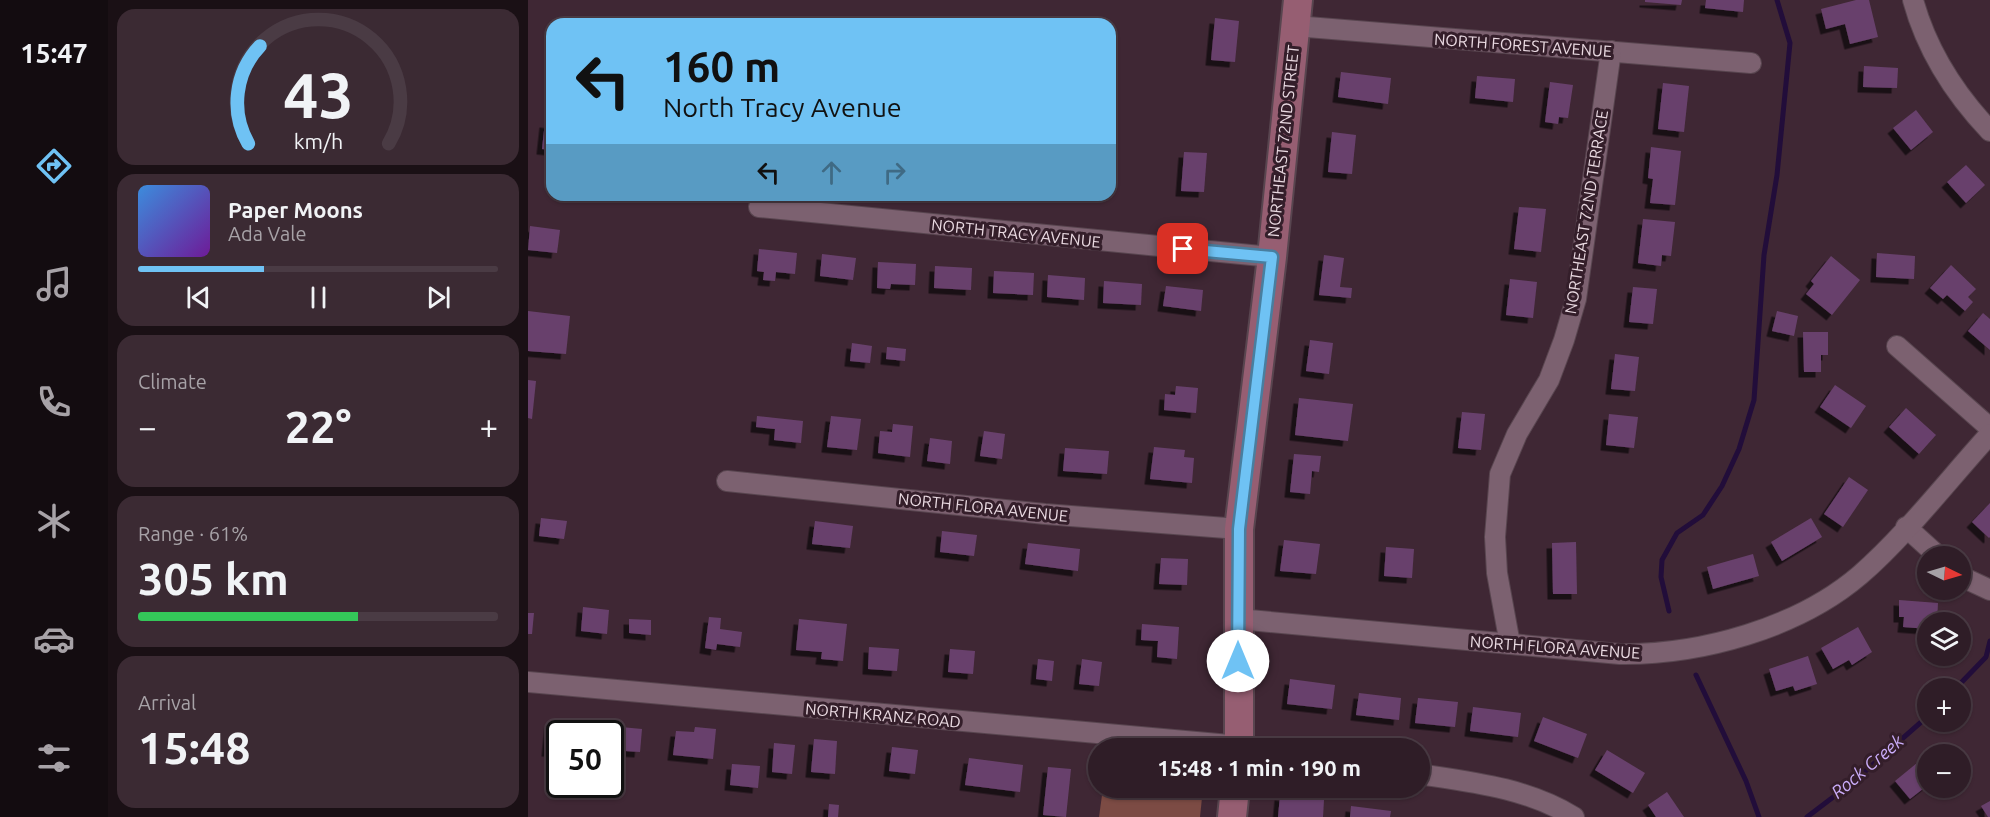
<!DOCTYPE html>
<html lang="en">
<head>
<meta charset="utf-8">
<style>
	body { margin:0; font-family:Ubuntu,sans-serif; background:#3b2a33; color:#f1f3f6; height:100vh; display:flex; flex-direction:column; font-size:22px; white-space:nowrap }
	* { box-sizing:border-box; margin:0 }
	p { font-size:20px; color:#a7a2a7 }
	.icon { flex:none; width:33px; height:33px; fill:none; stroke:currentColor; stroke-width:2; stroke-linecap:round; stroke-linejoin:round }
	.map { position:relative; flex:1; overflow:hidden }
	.sheet { display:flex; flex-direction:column; gap:9px; padding:9px; background:#1a1015; width:420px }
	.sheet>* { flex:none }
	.banner { position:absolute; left:18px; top:18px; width:570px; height:183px; border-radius:18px; box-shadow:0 2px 4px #0004,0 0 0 2px #4a3b44; background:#6fc2f4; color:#111; overflow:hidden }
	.needle { width:39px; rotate:95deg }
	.fabs { position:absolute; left:1389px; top:546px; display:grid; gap:12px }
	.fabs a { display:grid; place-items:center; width:54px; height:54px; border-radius:50%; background:#2f1d27; box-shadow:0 2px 4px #0004,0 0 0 2px #4a3b44; font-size:30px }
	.speed { position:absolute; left:18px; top:720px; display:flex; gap:12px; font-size:30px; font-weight:700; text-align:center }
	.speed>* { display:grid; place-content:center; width:78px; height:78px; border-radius:50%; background:#2f1d27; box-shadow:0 2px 4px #0004,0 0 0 2px #4a3b44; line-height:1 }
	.speed .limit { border:3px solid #111; border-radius:9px; background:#fff; color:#111 }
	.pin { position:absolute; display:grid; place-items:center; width:51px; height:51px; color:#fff; margin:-26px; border-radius:12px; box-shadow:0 3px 9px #0006 }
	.me { position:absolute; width:66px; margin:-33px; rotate:0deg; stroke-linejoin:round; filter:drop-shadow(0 0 4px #0008) }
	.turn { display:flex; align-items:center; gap:21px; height:126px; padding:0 18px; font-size:27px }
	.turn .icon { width:78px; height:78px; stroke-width:2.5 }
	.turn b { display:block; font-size:42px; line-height:51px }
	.lanes { display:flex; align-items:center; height:57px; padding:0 18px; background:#0003; justify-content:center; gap:30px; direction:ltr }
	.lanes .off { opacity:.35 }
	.big { font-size:45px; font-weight:700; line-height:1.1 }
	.sheet .card { flex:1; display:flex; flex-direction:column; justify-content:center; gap:9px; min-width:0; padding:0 21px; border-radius:18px; background:#3b2a33 }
	.sheet .dial { align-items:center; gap:0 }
	.dial svg { height:156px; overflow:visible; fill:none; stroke:#4a3b44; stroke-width:7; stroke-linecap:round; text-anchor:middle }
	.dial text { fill:#f1f3f6; stroke:none }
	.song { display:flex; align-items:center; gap:18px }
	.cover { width:72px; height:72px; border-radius:9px; background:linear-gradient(135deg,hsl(210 70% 55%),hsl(280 70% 35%)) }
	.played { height:6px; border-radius:3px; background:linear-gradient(90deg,#6fc2f4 35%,#4a3b44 35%) }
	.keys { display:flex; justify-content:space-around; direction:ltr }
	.heat { display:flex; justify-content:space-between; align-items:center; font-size:33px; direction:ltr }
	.charge { height:9px; border-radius:4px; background:linear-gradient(90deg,#34c759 61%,#4a3b44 0) }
	.trip { position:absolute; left:560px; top:738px; width:342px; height:60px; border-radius:30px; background:#2f1d27; box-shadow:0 2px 4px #0004,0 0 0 2px #4a3b44; font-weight:700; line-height:60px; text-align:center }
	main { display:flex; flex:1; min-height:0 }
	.dock { display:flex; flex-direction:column; width:108px; justify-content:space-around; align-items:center; background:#130c10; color:#a7a2a7 }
	.dock .icon { width:42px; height:42px }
	.dock .selected { color:#6fc2f4 }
	.dock b { font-size:27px; color:#f1f3f6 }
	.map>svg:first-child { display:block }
	.green { fill:#7c4b44 }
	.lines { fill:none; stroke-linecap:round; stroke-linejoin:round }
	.stream { stroke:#220d3a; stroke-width:5 }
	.building { fill:#68416c; filter:url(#shadow) }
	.street-casing { stroke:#58454f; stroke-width:22 }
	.secondary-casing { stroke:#58454f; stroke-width:32 }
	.street { stroke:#7c6170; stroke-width:20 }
	.secondary { stroke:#965e72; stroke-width:28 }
	.route-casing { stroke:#487e9f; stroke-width:15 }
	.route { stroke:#6fc2f4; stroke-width:10 }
	.labels { text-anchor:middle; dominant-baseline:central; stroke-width:6; stroke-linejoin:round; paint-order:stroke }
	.street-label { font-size:16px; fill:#eadae2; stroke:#341e2a }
	.water-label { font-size:18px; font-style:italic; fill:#cbadfb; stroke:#341e2a }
</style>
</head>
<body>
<main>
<nav class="dock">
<b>15:47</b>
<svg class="icon selected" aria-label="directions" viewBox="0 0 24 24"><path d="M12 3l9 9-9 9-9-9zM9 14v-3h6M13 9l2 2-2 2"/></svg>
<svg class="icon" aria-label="music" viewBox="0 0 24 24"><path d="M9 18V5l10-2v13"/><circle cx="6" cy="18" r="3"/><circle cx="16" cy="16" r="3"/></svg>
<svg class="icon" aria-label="phone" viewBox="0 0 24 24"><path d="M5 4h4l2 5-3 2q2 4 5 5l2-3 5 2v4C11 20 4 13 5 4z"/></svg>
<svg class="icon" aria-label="climate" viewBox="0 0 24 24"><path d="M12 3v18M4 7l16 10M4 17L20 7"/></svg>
<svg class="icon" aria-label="car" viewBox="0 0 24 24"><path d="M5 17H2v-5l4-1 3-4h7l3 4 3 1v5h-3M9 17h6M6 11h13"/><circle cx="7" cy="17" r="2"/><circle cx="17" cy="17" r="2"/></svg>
<svg class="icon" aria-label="filters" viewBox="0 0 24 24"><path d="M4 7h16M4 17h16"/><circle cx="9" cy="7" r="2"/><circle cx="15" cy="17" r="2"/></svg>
</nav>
<section class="sheet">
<div class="card dial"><svg viewBox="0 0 100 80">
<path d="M14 69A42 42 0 1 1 86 69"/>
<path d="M14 69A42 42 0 0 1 20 19" stroke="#6fc2f4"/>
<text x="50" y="56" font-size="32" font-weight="700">43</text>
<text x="50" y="72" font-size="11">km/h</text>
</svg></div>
<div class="card">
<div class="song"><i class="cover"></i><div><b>Paper Moons</b><p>Ada Vale</p></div></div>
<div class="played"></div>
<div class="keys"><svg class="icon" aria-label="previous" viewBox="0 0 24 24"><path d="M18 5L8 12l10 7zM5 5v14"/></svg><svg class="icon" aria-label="pause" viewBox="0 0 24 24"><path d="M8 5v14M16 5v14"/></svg><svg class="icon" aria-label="next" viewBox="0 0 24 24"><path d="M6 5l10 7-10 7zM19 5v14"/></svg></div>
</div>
<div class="card"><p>Climate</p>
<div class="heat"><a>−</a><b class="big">22°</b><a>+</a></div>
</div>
<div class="card"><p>Range · 61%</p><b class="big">305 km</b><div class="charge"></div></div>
<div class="card"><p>Arrival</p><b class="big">15:48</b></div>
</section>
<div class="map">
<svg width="1462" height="817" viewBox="0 0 1462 817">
	<defs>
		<filter id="shadow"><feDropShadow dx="-5.5" dy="5.5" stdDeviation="0" flood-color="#0009"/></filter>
	</defs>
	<rect width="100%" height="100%" fill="#3f2734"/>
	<polygon class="green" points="575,788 675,788 672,817 571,817"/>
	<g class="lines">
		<g class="stream">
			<polyline points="1141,611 1133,577 1134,560 1149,533 1175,515 1194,486 1211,449 1226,400 1236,255 1249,175 1262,43 1249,0"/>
			<polyline points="1168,675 1218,781 1231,817"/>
			<polyline points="1428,688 1458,657 1462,641"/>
			<polyline points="1279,817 1325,782 1400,716"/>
		</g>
	</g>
	<g class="building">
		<polygon points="1117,0 1154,0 1153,5 1117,2"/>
		<polygon points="1178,0 1216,0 1215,12 1177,8"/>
		<polygon points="1328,0 1341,0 1350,37 1322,44 1317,24 1298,29 1293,9"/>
		<polygon points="687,18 711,21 707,62 683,60"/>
		<polygon points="1336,66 1370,68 1369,88 1335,87"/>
		<polygon points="813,72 863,78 860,104 810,97"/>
		<polygon points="949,76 987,79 985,102 947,98"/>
		<polygon points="1022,82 1045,85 1040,118 1031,117 1030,124 1017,122"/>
		<polygon points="1135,83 1161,86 1156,132 1130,129"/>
		<polygon points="1388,110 1405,132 1383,150 1365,128"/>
		<polygon points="17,122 24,123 24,150 14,149"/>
		<polygon points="804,132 828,135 824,174 800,172"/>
		<polygon points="1123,147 1153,151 1147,205 1122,203 1125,179 1120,178"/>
		<polygon points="656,152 679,153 676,192 653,191"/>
		<polygon points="1438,165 1457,185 1438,203 1419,182"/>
		<polygon points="991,207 1018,209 1013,252 986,249"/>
		<polygon points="1115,219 1147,222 1143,256 1134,255 1133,266 1110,263"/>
		<polygon points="2,226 32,230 29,253 0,250"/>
		<polygon points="231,249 269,253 267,274 248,272 247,281 235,280 236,272 229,271"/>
		<polygon points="1349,253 1387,256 1386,279 1348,277"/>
		<polygon points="294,254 328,258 325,280 292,276"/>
		<polygon points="796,255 816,258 812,287 824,288 823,298 791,295"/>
		<polygon points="1303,256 1332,280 1304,315 1278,294 1286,284 1283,281"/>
		<polygon points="350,262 388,264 387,285 363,284 362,289 349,288"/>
		<polygon points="1423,265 1448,289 1440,297 1445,302 1437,311 1419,295 1415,299 1402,288"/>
		<polygon points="407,266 444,268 443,290 406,288"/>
		<polygon points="466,271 506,273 505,295 465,293"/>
		<polygon points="520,275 557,278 556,300 519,297"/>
		<polygon points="982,279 1009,282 1005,318 978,315"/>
		<polygon points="576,281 614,284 613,305 575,303"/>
		<polygon points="638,286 675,290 673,311 635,306"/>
		<polygon points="1105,287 1129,289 1125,324 1101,322"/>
		<polygon points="0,311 42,316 38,354 0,351"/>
		<polygon points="1249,311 1270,316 1266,336 1244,331"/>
		<polygon points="1455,313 1462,319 1462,350 1440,331"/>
		<polygon points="1275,332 1300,332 1300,355 1293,355 1293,372 1276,372"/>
		<polygon points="782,340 805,343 801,374 778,371"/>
		<polygon points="324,343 344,346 342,363 322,361"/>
		<polygon points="359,347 378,349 377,361 358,359"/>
		<polygon points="1087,354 1111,357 1107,391 1083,389"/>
		<polygon points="0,380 8,381 4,419 0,418"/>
		<polygon points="1307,385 1338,406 1323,428 1292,407"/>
		<polygon points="648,386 670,388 668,413 636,410 637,394 647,395"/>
		<polygon points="771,398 825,404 820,441 767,435"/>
		<polygon points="1378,408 1408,435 1391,454 1361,427"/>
		<polygon points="934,412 957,414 953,450 930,448"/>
		<polygon points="1081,414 1110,417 1106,448 1078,445"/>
		<polygon points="229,416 275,421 273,443 246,440 247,429 228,427"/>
		<polygon points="303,416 333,419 329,450 299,447"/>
		<polygon points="365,424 385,426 382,457 350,453 352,431 364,432"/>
		<polygon points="456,431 477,434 474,459 452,456"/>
		<polygon points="402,438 424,441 422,464 399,461"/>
		<polygon points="626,447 657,450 656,457 666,458 664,483 622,479"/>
		<polygon points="537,448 581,451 579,474 535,471"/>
		<polygon points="766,454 793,456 791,472 784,471 782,494 762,492"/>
		<polygon points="1321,477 1340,490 1315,527 1296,514"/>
		<polygon points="1462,503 1462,537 1461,538 1444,522"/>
		<polygon points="13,518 39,521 36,539 11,536"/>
		<polygon points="1283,518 1294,537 1254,561 1243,542"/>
		<polygon points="287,521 325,526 322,548 284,544"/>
		<polygon points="414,531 449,535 446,556 412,552"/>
		<polygon points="756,540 792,544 788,574 752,571"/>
		<polygon points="1048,542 1049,594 1025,594 1024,543"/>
		<polygon points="500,543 552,549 550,571 497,564"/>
		<polygon points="858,547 886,549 884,578 856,576"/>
		<polygon points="1225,554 1231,576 1185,589 1179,567"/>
		<polygon points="633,558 660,559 659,585 631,584"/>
		<polygon points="1371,600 1410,603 1409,622 1400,622 1400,629 1375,627 1376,617 1371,617"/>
		<polygon points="55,607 81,610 79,634 53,631"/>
		<polygon points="0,613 6,613 4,634 0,634"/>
		<polygon points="181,617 193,618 192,629 214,632 212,647 189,644 188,650 177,648"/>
		<polygon points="101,619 123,620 123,635 101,633"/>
		<polygon points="271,619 319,624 315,661 293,659 294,652 268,650"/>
		<polygon points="614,624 651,627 649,659 629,657 630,641 613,640"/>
		<polygon points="1330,627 1344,652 1324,665 1321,660 1305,669 1293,648"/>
		<polygon points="341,647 371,649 369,671 340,669"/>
		<polygon points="422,649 447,651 445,674 420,672"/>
		<polygon points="1280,656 1289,684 1267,691 1265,686 1248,691 1241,669"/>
		<polygon points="510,659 526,661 524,681 508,679"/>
		<polygon points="554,659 574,662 571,686 551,684"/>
		<polygon points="762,679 807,685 804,709 759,704"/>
		<polygon points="831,693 873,698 871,720 828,715"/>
		<polygon points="890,698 930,702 927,727 887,723"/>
		<polygon points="945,707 993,713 990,737 942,731"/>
		<polygon points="1015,717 1059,734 1050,758 1006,741"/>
		<polygon points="22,721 53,724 52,734 32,734 32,752 19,751"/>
		<polygon points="82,726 114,729 112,752 82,750"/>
		<polygon points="167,727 188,729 185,759 145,755 148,731 166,732"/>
		<polygon points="286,739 309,741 307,774 283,772"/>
		<polygon points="246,743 267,745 264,774 244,772"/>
		<polygon points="364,747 390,750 387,774 361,771"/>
		<polygon points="1079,750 1117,773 1105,793 1067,770"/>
		<polygon points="441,758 495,765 492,792 437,785"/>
		<polygon points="1389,763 1400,776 1400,785 1382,799 1367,781"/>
		<polygon points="204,764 232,766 230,788 202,785"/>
		<polygon points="520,767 543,769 538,817 515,815"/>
		<polygon points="1139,792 1156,817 1128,817 1120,805"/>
		<polygon points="752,795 796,800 795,817 750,817"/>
		<polygon points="1462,801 1462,817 1460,817 1453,806"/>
		<polygon points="301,804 311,805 310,817 300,817"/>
		<polygon points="823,806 863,811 862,817 822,817"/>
	</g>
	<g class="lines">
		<g class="street-casing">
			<g id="street">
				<path d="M 1385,0 C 1399,51 1426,93 1462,131"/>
				<polyline points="767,26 1223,63"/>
				<polyline points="231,207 744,257"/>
				<polyline points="1369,346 1462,428"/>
				<polyline points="199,481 517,514 711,529"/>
				<polyline points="1378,527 1410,556"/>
				<polyline points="1432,576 1462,590"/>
				<path d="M 710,619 L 1092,654 C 1173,655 1270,628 1332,575 C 1378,535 1421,479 1462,434"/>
				<polyline points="982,644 969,573 967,537 972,474 989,434 1021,380 1036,340 1048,299 1083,51"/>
				<polyline points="0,682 735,748"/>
				<path d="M 891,774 C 944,782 999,788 1046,817"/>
			</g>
		</g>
		<g class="secondary-casing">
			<g id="secondary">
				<polyline points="711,748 711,529 744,257 770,0"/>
				<polyline points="704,817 707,788"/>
			</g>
		</g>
		<use href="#street" class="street"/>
		<use href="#secondary" class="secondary"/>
	</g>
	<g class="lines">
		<g class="route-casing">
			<polyline id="route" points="655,249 744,257 711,529 710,661"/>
		</g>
		<use href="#route" class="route"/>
	</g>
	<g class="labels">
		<g class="street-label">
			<text transform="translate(995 45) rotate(4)">NORTH FOREST AVENUE</text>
			<text transform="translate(755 141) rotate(-84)">NORTHEAST 72ND STREET</text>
			<text transform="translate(1058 212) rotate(-81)">NORTHEAST 72ND TERRACE</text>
			<text transform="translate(488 233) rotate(6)">NORTH TRACY AVENUE</text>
			<text transform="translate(455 507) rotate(6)">NORTH FLORA AVENUE</text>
			<text transform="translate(1027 647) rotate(4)">NORTH FLORA AVENUE</text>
			<text transform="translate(355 715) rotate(5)">NORTH KRANZ ROAD</text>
		</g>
		<g class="water-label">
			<text transform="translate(1339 766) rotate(-40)">Rock Creek</text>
		</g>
	</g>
</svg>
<div class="fabs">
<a><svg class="needle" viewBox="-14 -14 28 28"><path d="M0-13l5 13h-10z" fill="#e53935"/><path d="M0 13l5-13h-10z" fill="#a7a2a7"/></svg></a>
<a><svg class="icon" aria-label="layers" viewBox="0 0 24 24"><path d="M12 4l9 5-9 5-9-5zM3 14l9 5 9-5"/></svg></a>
<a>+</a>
<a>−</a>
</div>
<div class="speed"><div class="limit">50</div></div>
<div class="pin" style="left:655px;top:249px;background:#d93025"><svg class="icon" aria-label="arrive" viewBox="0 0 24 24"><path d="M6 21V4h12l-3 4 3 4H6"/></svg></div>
<svg class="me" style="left:710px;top:661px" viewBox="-20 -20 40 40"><circle r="19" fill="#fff"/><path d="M0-13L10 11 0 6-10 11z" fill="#6fc2f4"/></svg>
<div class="trip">15:48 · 1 min · 190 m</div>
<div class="banner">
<div class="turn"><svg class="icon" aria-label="left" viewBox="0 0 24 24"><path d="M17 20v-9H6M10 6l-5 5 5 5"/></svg><div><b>160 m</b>North Tracy Avenue</div></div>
<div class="lanes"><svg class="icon" aria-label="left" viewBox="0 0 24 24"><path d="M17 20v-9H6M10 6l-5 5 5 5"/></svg><svg class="icon off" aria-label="ahead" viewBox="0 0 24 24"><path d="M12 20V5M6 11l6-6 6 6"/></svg><svg class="icon off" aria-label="right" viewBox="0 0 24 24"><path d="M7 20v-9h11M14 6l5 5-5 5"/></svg></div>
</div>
</div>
</main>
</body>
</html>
